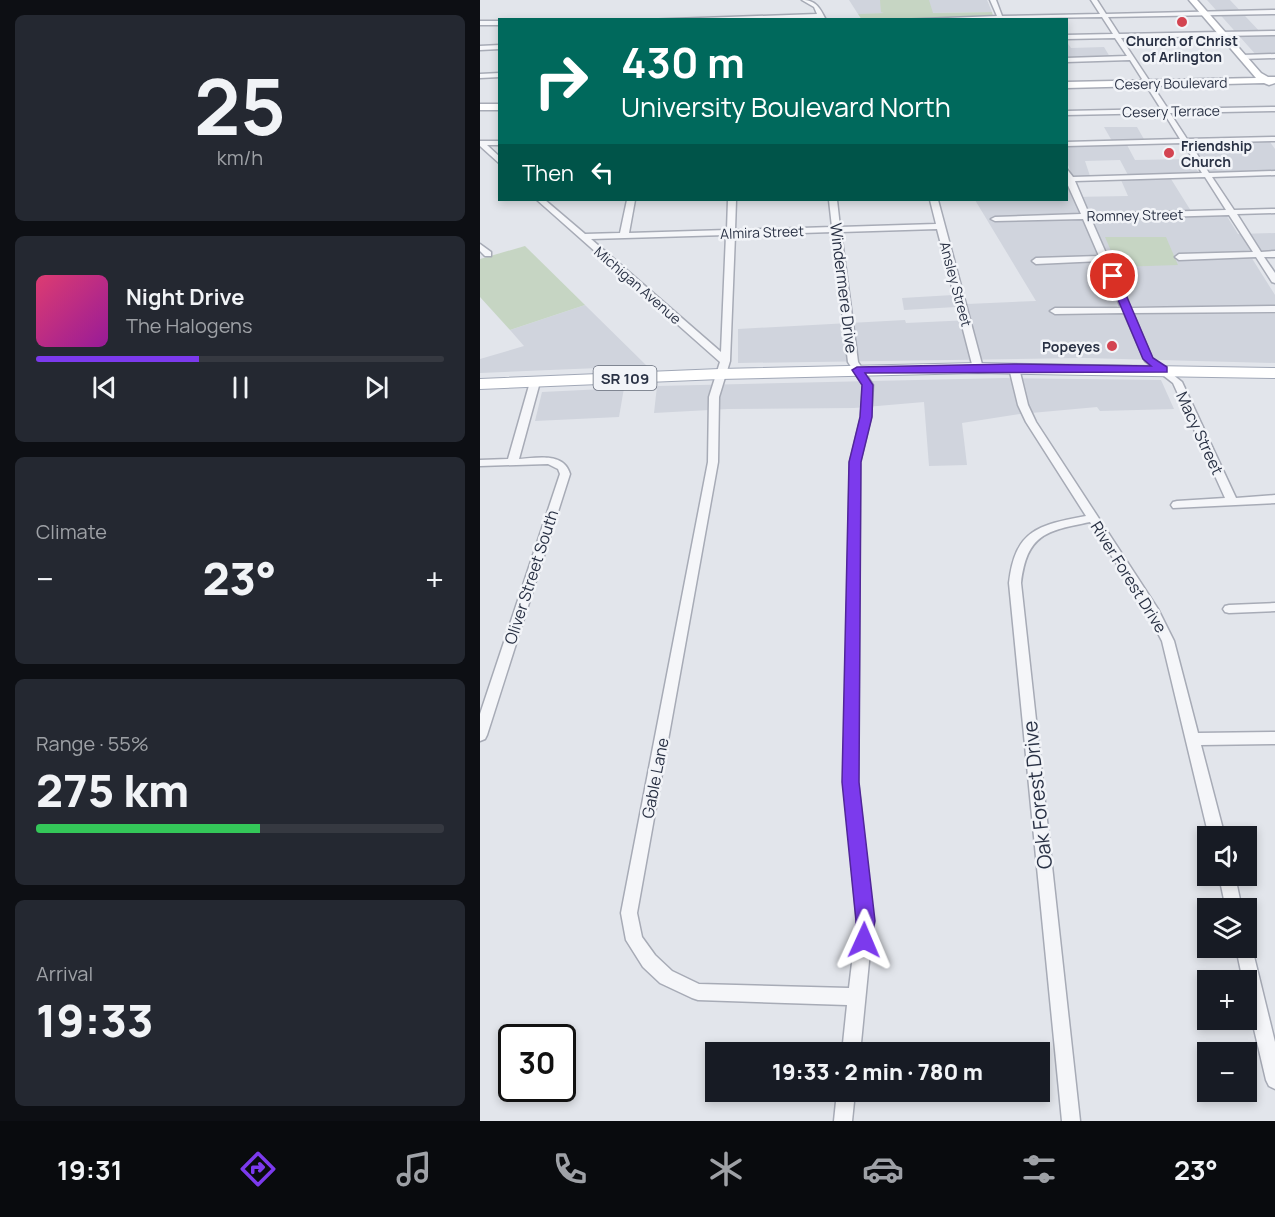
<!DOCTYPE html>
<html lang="en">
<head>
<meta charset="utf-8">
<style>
	body { margin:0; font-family:Manrope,sans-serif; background:#242831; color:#f1f3f6; height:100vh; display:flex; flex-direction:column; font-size:22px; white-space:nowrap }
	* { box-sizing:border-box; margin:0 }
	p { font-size:20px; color:#9ea1a6 }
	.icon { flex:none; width:33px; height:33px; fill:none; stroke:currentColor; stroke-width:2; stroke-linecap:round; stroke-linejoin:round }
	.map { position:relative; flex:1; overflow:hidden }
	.side { display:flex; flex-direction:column; gap:15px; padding:15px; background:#0d0f14; width:480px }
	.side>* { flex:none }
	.banner { position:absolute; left:18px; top:18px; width:570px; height:183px; border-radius:0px; box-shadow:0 3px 9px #0003; background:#00695c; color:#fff; overflow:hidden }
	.controls { position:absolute; left:717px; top:826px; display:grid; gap:12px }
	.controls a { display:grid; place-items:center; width:60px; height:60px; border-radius:0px; background:#171b24; box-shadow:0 3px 9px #0003; font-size:30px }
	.speed { position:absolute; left:18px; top:1024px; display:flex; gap:12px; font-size:30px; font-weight:700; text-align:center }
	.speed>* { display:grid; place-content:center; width:78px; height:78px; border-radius:50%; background:#171b24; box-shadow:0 3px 9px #0003; line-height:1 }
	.speed .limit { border:3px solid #111; border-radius:9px; background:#fff; color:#111 }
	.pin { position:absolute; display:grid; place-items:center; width:51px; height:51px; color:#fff; margin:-26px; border:3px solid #fff; border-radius:50%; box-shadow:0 2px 6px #0007 }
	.me { position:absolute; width:66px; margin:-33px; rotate:1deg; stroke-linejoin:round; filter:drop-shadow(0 0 4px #0008) }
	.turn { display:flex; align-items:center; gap:21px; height:126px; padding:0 24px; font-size:27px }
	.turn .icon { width:78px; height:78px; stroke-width:2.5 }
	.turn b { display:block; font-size:42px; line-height:51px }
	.then { display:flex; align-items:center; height:57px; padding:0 24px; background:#0003; gap:12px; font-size:22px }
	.big { font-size:45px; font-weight:800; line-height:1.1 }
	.side .tile { flex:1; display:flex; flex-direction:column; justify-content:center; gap:9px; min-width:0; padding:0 21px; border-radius:9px; background:#242831 }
	.side .dial { align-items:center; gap:0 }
	.dial b { font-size:78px; line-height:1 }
	.song { display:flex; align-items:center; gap:18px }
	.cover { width:72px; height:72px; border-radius:9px; background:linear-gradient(135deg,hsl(340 70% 55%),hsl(300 70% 35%)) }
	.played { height:6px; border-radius:3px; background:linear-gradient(90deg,#7c3aed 40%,#363941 40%) }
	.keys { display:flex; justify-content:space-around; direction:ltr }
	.heat { display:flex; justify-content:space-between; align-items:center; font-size:33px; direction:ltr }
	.charge { height:9px; border-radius:4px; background:linear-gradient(90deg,#34c759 55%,#363941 0) }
	.trip { position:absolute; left:225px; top:1042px; width:345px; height:60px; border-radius:0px; background:#171b24; box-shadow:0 3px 9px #0003; font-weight:800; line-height:60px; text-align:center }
	.tab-bar { display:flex; height:96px; justify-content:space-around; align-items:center; background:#090b0e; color:#9ea1a6 }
	.tab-bar .icon { width:42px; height:42px }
	.tab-bar .selected { color:#7c3aed }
	.tab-bar b { font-size:27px; color:#f1f3f6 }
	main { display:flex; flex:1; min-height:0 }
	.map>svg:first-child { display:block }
	.built { fill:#d0d4dd }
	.green { fill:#c6d5c3 }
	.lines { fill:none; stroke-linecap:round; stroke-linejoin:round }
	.street-casing { stroke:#a7abb6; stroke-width:3 }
	.secondary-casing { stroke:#a7abb6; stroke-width:3 }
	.primary-casing { stroke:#a1a8b7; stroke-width:2 }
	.street { fill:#f5f6f9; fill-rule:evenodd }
	.secondary { fill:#fff; fill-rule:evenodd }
	.primary { fill:#fff; fill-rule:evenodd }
	.route { fill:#7c3aed; stroke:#51269a; stroke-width:1.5 }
	.poi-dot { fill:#d34451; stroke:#f2f4f8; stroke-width:2 }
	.labels { text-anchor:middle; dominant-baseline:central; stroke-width:5; stroke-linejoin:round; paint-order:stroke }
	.far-poi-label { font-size:14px; font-weight:bold; fill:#293144; stroke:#f2f4f8 }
	.far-street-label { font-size:14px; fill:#293144; stroke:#f2f4f8 }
	.shield { fill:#f2f4f8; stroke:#656c7a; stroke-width:1.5 }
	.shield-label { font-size:15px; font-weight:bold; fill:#293144 }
	.street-label { font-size:16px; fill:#293144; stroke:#f2f4f8 }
	.near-street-label { font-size:20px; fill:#293144; stroke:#f2f4f8 }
</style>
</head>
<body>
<main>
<section class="side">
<div class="tile dial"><b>25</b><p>km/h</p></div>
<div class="tile">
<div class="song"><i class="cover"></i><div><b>Night Drive</b><p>The Halogens</p></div></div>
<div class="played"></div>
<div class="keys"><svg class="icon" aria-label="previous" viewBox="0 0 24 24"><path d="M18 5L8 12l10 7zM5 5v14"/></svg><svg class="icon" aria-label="pause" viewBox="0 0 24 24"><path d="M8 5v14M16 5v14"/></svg><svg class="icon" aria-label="next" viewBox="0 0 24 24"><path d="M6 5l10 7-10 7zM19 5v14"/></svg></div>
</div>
<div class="tile"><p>Climate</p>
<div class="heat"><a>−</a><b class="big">23°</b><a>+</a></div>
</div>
<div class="tile"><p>Range · 55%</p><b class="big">275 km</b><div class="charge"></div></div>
<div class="tile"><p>Arrival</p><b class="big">19:33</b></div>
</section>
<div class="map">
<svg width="795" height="1121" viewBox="0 0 795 1121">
	<rect width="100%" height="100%" fill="#e2e5eb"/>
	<g class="built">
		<polygon points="369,0 507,0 512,12 378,14"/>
		<polygon points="727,0 750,0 783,35 795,35 795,55 777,56"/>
		<polygon points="586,41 591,48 624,47 630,57 587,59"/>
		<polygon points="624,127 657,127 665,141 632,141"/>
		<polygon points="790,142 795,149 795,171 730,172 712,144"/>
		<polygon points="647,145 655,160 710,159 719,173 648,175 640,160 605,161 610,176 592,176 587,162 586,147"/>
		<polygon points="691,179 711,211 743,210 758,234 795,233 795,251 768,252 795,295 795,306 637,306 640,314 795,314 795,363 604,358 258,363 258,329 425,320 426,323 491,320 487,304 556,301 495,200 586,200 587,186 592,197 648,196 641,180"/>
		<polygon points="473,295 476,307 424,310 422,298"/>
		<polygon points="105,305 167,366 0,373 0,359 44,346 30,330"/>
		<polygon points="525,378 681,380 694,409 620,411 617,407 540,414 482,423 487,465 449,466 444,402 374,408 248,409 174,413 177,386"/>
		<polygon points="144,388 139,417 55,421 62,392"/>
	</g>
	<g class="green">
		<polygon points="400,0 449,0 453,13 512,12 513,16 382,20 378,14 404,13 401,12"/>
		<polygon points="625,237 686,237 698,265 638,267"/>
		<polygon points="45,246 105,305 30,330 0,297 0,259"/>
	</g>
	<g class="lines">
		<g class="street-casing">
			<g id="street">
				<path d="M 322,0 C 336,0 340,8 346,20 L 339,18 L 164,20 L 337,14 L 334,7 Z"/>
				<path d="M 510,0 L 516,0 L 522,16 L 620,14 L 611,0 L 617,0 L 626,14 L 795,10 L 795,14 L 628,17 L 639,34 L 795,31 L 795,35 L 641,38 L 688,109 L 795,107 L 795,111 L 690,113 L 707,139 L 795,137 L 795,141 L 710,143 L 729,173 L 795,171 L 795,175 L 732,177 L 754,210 L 795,209 L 795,213 L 757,214 L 781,252 L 795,251 L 795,257 L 784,257 L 795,273 L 795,283 L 792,282 L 776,257 L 699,260 L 695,257 L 699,254 L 773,252 L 749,215 L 611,219 L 650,308 L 795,306 L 795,312 L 653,313 L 672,358 L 702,382 L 756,498 L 795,495 L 795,503 L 693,508 L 691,505 L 693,502 L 697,501 L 745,498 L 693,383 L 665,361 L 644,313 L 575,314 L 570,311 L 575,308 L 641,308 L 621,261 L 556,264 L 552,261 L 556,258 L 619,256 L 603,219 L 515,221 L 511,219 L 515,217 L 601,214 L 586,181 L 586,168 L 593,177 L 722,173 L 703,143 L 586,146 L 586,142 L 700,139 L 684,113 L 586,115 L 586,111 L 681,109 L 650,60 L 586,62 L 586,58 L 647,56 L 635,38 L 586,39 L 586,35 L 633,34 L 622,17 L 419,20 L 517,16 ZM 725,177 L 746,210 L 609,214 L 595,181 Z"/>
				<rect x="0" y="21" width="20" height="4"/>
				<polygon points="20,45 20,49 0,50 0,46"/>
				<polygon points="795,54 795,58 762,59 759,57 762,55"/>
				<polygon points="20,73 20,77 0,78 0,74"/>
				<polygon points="0,141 20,141 20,145 7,145 20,157 20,164 0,146"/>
				<path d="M 57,200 L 65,200 L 105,234 L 140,233 L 147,200 L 155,200 L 149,233 L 247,230 L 248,200 L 256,200 L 255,230 L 352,227 L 349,200 L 357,200 L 360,227 L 456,224 L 450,200 L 458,200 L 503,368 L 501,370 L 495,370 L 493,368 L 457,229 L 361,232 L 378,362 L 393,385 L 391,417 L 380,462 L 378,782 L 393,921 L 380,1053 L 362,1053 L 367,1005 L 218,1000 L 212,998 L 180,983 L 163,967 L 146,940 L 141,913 L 228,462 L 229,397 L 240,362 ZM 353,232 L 368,362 L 383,385 L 381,417 L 370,462 L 364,782 L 377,921 L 369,988 L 219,984 L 192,971 L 175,955 L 162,937 L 157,913 L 238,462 L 239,397 L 250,361 L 255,235 ZM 246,235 L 241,352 L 111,239 Z"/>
				<polygon points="0,244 11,252 11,256 5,256 0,251"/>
				<path d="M 534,365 L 539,368 L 548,405 L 556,422 L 678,609 L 694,641 L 718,733 L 795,732 L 795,744 L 721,745 L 745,837 L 729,837 L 682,641 L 666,610 L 610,522 C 566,531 547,534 541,583 L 600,1121 L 582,1121 L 529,583 C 535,530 558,525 606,516 L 546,422 L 538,405 L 529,368 Z"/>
				<path d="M 55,379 L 60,382 L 39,459 C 57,458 84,452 90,474 L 7,735 L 5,739 L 0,741 L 0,714 L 80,474 L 78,469 L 68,464 L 0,466 L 0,460 L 28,459 L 50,382 Z"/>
				<polygon points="795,603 795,611 749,613 745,612 743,609 745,606 749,605"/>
				<polygon points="739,876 755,876 762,909 746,909"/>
				<polygon points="766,941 770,943 772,948 795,1042 795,1089 789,1086 786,1080 766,995 766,981 763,981 756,948 766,948"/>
				<polygon points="357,1092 375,1092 372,1121 354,1121"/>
			</g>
		</g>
		<g class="secondary-casing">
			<g id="secondary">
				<polygon points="709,0 717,0 781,73 788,77 795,77 795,83 789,85 784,83 586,88 586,82 776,78"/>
				<rect x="0" y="104" width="20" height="6"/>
			</g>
		</g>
		<g class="primary-casing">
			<polygon id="primary" points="498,363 795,368 795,378 498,373 240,379 0,389 0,379 240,369"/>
		</g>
		<use href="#street" class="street"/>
		<use href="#secondary" class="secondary"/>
		<use href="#primary" class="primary"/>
	</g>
	<polygon class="route" points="633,273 638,276 673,358 687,367 687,372 385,373 393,385 392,417 381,462 379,782 395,921 390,947 384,949 377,947 374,940 376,921 362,782 369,462 380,417 382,385 372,370 377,367 534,364 671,366 663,359 628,276"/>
	<g class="poi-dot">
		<circle cx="702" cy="22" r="6"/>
		<circle cx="689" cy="153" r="6"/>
		<circle cx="632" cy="346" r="6"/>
	</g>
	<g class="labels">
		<g class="far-poi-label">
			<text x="702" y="40">Church of Christ<tspan x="702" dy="16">of Arlington</tspan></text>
			<text x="701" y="145" text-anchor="start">Friendship<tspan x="701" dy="16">Church</tspan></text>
			<text x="620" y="346" text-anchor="end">Popeyes</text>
		</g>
		<g class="far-street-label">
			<text transform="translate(691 83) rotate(-1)">Cesery Boulevard</text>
			<text transform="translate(691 111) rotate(-1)">Cesery Terrace</text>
			<text transform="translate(655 215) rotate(-1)">Romney Street</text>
			<text transform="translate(282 232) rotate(-2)">Almira Street</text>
			<text transform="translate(476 284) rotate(75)">Ansley Street</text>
			<text transform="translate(158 285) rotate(41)">Michigan Avenue</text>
		</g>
		<rect class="shield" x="113.5" y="366" width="63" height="24" rx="4.5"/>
		<g class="shield-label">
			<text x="145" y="378">SR 109</text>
		</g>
		<g class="street-label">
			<text transform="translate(364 288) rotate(83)">Windermere Drive</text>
			<text transform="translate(720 433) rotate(65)">Macy Street</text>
			<text transform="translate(51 577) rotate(-72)">Oliver Street South</text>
			<text transform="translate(649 577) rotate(58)">River Forest Drive</text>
			<text transform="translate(175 778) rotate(-79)">Gable Lane</text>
		</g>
		<g class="near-street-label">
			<text transform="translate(557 795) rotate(-96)">Oak Forest Drive</text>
		</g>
	</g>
</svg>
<div class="controls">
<a><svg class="icon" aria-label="sound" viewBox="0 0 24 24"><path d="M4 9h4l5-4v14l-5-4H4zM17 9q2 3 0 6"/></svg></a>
<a><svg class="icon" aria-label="layers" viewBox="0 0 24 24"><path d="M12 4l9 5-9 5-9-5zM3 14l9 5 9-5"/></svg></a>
<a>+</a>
<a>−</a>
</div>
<div class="speed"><div class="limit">30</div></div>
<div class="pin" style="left:633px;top:276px;background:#d93025"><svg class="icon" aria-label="arrive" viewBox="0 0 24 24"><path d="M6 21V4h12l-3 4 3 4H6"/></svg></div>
<svg class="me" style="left:384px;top:940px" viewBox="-20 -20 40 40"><path d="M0-17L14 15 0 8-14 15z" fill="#7c3aed" stroke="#fff" stroke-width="4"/></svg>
<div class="trip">19:33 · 2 min · 780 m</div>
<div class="banner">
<div class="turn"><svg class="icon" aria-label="right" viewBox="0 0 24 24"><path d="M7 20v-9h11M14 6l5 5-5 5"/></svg><div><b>430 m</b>University Boulevard North</div></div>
<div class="then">Then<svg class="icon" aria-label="left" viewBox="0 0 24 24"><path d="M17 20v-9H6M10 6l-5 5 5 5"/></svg></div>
</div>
</div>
</main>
<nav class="tab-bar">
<b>19:31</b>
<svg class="icon selected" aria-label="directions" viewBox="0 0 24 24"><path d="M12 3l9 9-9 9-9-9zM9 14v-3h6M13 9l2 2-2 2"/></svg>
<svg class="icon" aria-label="music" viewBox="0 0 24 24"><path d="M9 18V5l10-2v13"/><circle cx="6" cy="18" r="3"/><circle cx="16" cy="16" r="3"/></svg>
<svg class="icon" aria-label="phone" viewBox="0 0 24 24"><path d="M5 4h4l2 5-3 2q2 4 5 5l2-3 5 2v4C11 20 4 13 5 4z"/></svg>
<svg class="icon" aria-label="climate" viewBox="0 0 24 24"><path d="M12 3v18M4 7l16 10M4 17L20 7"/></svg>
<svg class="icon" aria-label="car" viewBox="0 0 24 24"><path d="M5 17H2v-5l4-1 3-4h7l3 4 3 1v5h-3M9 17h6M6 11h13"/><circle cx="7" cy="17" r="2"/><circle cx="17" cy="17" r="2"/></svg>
<svg class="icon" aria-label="filters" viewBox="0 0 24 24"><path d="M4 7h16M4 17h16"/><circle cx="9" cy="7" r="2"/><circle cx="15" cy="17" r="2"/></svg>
<b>23°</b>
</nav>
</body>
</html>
